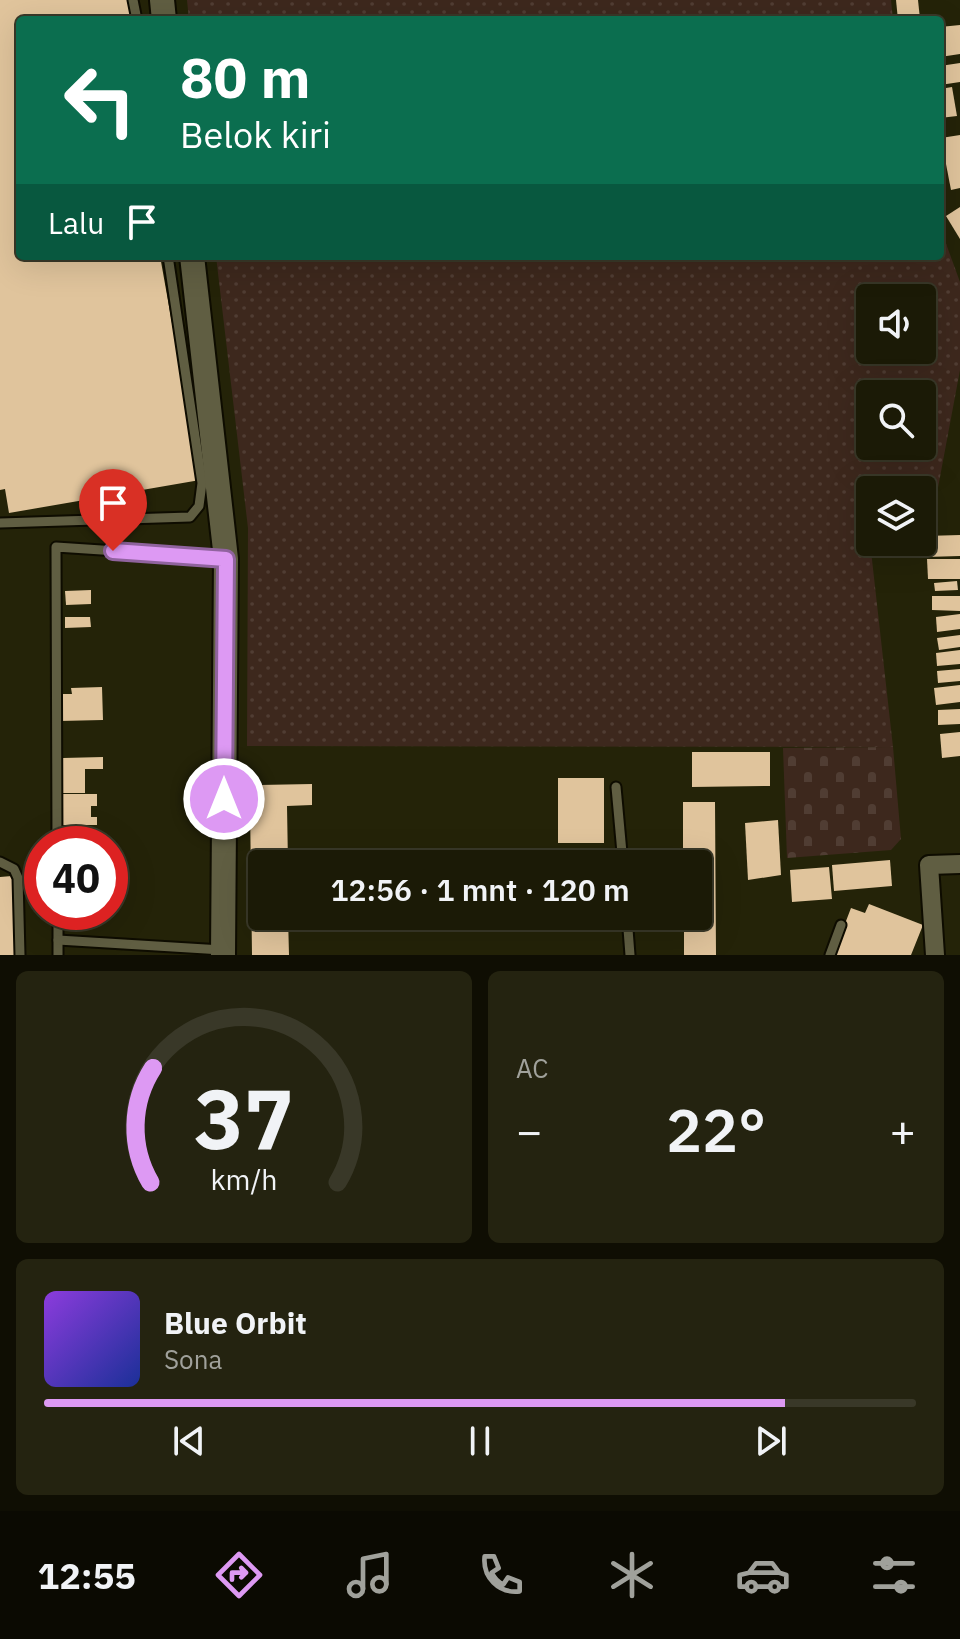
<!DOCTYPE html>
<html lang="id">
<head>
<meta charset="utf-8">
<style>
	body { margin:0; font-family:"IBM Plex Sans",sans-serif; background:#242310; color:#f1f3f6; height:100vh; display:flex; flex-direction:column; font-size:30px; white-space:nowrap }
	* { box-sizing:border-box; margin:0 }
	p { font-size:26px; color:#a0a19b }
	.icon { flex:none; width:44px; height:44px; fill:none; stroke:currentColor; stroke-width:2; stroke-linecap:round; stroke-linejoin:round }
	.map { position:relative; height:955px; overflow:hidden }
	.drawer { display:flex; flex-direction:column; gap:16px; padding:16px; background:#0f0e03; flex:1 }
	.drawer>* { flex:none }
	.hud { position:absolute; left:16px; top:16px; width:928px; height:244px; border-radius:8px; box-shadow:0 8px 32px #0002,0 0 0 2px #393828; background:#0b6e4f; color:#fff; overflow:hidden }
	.tools { position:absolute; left:856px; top:284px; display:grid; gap:16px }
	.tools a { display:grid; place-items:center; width:80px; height:80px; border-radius:8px; background:#1b1a06; box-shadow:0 8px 32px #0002,0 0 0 2px #393828; font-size:40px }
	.speed { position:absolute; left:24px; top:826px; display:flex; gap:16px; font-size:40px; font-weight:700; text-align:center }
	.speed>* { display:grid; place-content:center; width:104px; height:104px; border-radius:50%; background:#1b1a06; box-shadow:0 8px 32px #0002,0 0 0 2px #393828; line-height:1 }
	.speed .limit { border:12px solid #d22; background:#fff; color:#111 }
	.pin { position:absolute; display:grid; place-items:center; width:68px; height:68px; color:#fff; margin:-82px -34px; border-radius:50% 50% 50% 0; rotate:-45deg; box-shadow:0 0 8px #0007 }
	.pin .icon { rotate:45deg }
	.me { position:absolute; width:88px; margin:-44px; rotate:0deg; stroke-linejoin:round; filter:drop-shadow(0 0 6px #0008) }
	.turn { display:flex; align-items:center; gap:28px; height:168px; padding:0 32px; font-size:36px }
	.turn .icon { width:104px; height:104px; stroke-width:2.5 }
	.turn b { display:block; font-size:56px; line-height:68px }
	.then { display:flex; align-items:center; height:76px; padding:0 32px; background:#0003; gap:16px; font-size:30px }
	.big { font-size:60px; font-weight:600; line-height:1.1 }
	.drawer .widget { flex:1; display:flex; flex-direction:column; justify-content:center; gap:12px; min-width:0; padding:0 28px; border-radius:12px; background:#242310 }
	.drawer .dial { align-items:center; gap:0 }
	.dial svg { height:208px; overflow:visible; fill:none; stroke:#393828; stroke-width:7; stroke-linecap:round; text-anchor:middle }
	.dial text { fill:#f1f3f6; stroke:none }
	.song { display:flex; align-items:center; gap:24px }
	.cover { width:96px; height:96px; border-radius:12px; background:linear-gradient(135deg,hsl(270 70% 55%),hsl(230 70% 35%)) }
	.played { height:8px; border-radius:4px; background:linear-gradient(90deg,#dd99f3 85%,#393828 85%) }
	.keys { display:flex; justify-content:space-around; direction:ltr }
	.heat { display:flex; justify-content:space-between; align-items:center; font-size:44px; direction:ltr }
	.drawer .tiles { flex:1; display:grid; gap:16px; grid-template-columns:1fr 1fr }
	.widget:last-child { grid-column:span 2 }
	.trip { position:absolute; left:248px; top:850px; width:464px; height:80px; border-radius:8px; background:#1b1a06; box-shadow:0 8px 32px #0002,0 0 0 2px #393828; font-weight:600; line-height:80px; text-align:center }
	.tab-bar { display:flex; height:128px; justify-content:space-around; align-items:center; background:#0b0a02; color:#a0a19b }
	.tab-bar .icon { width:56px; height:56px }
	.tab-bar .active { color:#dd99f3 }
	.tab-bar b { font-size:36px; color:#f1f3f6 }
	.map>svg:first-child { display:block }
	.grass { fill:url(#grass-dots); fill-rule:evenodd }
	.cemetery { fill:url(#cemetery-stones) }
	.building { fill:#e0c49c }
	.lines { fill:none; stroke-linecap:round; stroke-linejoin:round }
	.lane-casing { stroke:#0e0c00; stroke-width:13 }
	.street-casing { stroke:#0e0c00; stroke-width:22 }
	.secondary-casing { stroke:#0e0c00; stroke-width:28 }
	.lane { stroke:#605e42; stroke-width:9 }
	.street { stroke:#605e42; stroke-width:18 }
	.secondary { stroke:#605e42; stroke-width:24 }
	.route-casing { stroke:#90639e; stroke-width:20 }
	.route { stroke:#dd99f3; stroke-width:14 }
</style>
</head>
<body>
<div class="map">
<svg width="960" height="955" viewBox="0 0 960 955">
	<defs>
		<pattern id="grass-dots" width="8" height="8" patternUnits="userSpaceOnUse" patternTransform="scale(2)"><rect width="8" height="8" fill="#3d281d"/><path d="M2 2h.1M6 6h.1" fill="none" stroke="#503d33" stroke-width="1.8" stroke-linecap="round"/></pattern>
		<pattern id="cemetery-stones" width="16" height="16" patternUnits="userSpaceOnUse" patternTransform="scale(2)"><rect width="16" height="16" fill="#3d281d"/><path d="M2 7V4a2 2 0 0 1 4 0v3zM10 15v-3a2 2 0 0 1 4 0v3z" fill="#503d33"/></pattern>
	</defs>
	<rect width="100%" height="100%" fill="#242308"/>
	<g class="grass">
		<polygon points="187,0 891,0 893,20 189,20"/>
		<path d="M 940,227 L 960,282 L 960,370 L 934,509 L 922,512 L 922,490 L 870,490 L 870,542 L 893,747 L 247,746 L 248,528 L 216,256 L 940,256 ZM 870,298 L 922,298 L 922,350 L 870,350 ZM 870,394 L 922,394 L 922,446 L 870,446 Z"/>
	</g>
	<polygon class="cemetery" points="893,747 901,839 891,850 787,858 783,748"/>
	<g class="building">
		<polygon points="0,0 129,0 133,20 20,20 20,256 160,256 200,480 9,513 5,489 0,490"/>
		<polygon points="896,0 918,0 920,19 898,20"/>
		<polygon points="960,25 960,54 940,57 940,27"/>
		<polygon points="960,63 960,82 940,85 940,66"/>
		<polygon points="952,87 957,116 940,118 940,89"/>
		<polygon points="960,135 960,188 951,190 941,138"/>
		<polygon points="960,207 960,239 946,216"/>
		<polygon points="960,535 960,556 926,557 925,536"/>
		<polygon points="927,559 960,559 960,579 928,579"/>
		<polygon points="957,581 958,590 935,591 934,583"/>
		<polygon points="91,590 91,604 66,605 65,591"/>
		<polygon points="932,596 960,596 960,611 932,610"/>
		<polygon points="960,614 960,629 937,632 936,617"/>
		<polygon points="65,617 90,617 91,627 65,628"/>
		<polygon points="960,635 960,647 939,650 937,638"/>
		<polygon points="960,650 960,664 937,666 936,653"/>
		<polygon points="960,669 960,681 938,683 937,671"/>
		<polygon points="960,685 960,702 936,705 934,688"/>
		<polygon points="102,687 103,720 60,721 59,694 72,694 71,688"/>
		<polygon points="960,709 960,724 938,725 938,710"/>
		<polygon points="960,732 960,756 942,758 940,734"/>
		<polygon points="692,752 770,752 770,786 692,787"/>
		<polygon points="103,757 103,769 85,769 85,793 62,793 63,758"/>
		<rect x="558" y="778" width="46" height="65"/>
		<polygon points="312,784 312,805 287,806 288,864 262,864 262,916 288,916 289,955 252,955 250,806 259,806 259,785"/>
		<polygon points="59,794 97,794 97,806 91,806 91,817 97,817 97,825 60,825"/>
		<polygon points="683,802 715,802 716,955 684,955 684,916 698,916 698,864 683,864"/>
		<polygon points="778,820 781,875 748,880 745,823"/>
		<polygon points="890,860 892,886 834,891 832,865"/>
		<polygon points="829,867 832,899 792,902 790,870"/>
		<polygon points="12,876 16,955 0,955 0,877"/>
		<polygon points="869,904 923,925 911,955 833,955 851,908 865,913"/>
	</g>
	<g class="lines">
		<g class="lane-casing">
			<g id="lane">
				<polyline points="133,0 137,20"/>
				<polyline points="0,523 190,517 199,506 202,483 168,256"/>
				<polyline points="616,787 623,864"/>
				<polyline points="57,844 56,547 223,558"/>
				<polyline points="0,862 14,869 18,878 20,955"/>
				<polyline points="58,912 58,955"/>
				<polyline points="627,916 630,955"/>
				<polyline points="58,940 222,950"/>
				<polyline points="830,955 841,925"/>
			</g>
		</g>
		<g class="street-casing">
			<polyline id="street" points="935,955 929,865 960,864"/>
		</g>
		<g class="secondary-casing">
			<g id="secondary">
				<polyline points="162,0 164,20"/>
				<polyline points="192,256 226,559 223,955"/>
			</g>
		</g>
		<use href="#lane" class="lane"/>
		<use href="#street" class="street"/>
		<use href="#secondary" class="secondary"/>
	</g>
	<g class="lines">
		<g class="route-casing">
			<polyline id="route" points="113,551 226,559 224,799"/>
		</g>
		<use href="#route" class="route"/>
	</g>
</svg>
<div class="tools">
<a><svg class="icon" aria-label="sound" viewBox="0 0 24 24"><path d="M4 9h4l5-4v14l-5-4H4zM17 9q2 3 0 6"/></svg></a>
<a><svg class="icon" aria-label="search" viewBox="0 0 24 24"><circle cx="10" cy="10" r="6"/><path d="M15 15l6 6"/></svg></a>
<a><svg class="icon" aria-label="layers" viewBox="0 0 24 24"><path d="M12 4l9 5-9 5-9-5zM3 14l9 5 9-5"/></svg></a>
</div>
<div class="speed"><div class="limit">40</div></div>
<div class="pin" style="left:113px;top:551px;background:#d93025"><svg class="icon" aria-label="arrive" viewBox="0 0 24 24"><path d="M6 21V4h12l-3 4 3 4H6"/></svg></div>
<svg class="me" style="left:224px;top:799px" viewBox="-20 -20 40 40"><circle r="17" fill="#dd99f3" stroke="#fff" stroke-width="3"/><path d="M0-11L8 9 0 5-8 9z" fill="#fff"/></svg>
<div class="trip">12:56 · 1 mnt · 120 m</div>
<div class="hud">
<div class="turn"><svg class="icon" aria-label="left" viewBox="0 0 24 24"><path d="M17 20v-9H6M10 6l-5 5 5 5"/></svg><div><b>80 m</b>Belok kiri</div></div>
<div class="then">Lalu<svg class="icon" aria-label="arrive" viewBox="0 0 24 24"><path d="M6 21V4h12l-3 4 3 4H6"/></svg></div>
</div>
</div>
<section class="drawer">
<div class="tiles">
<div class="widget dial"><svg viewBox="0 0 100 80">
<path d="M14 69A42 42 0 1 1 86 69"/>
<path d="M14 69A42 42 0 0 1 15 25" stroke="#dd99f3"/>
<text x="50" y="56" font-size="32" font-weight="700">37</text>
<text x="50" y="72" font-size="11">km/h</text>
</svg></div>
<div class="widget"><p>AC</p>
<div class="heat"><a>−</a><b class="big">22°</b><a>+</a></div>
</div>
<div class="widget">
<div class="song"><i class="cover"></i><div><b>Blue Orbit</b><p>Sona</p></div></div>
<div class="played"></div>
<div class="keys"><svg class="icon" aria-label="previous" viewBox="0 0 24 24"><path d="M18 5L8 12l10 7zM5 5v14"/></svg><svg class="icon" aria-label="pause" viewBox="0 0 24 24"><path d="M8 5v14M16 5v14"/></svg><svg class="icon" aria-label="next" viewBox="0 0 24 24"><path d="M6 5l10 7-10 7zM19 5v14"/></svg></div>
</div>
</div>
</section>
<nav class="tab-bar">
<b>12:55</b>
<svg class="icon active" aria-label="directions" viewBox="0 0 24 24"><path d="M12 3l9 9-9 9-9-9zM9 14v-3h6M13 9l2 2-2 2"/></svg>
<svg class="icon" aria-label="music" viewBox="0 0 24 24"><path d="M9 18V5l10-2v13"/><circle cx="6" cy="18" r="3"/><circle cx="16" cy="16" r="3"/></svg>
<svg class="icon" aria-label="phone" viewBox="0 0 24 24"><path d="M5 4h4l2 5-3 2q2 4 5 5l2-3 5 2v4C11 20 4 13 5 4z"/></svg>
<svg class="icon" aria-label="climate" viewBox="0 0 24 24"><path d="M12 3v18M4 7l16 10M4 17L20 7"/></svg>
<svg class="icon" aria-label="car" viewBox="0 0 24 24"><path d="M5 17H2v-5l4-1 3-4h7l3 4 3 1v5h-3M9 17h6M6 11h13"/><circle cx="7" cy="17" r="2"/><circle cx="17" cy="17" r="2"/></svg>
<svg class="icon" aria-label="filters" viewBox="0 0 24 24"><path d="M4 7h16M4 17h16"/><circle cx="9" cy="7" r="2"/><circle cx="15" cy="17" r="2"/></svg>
</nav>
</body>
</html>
